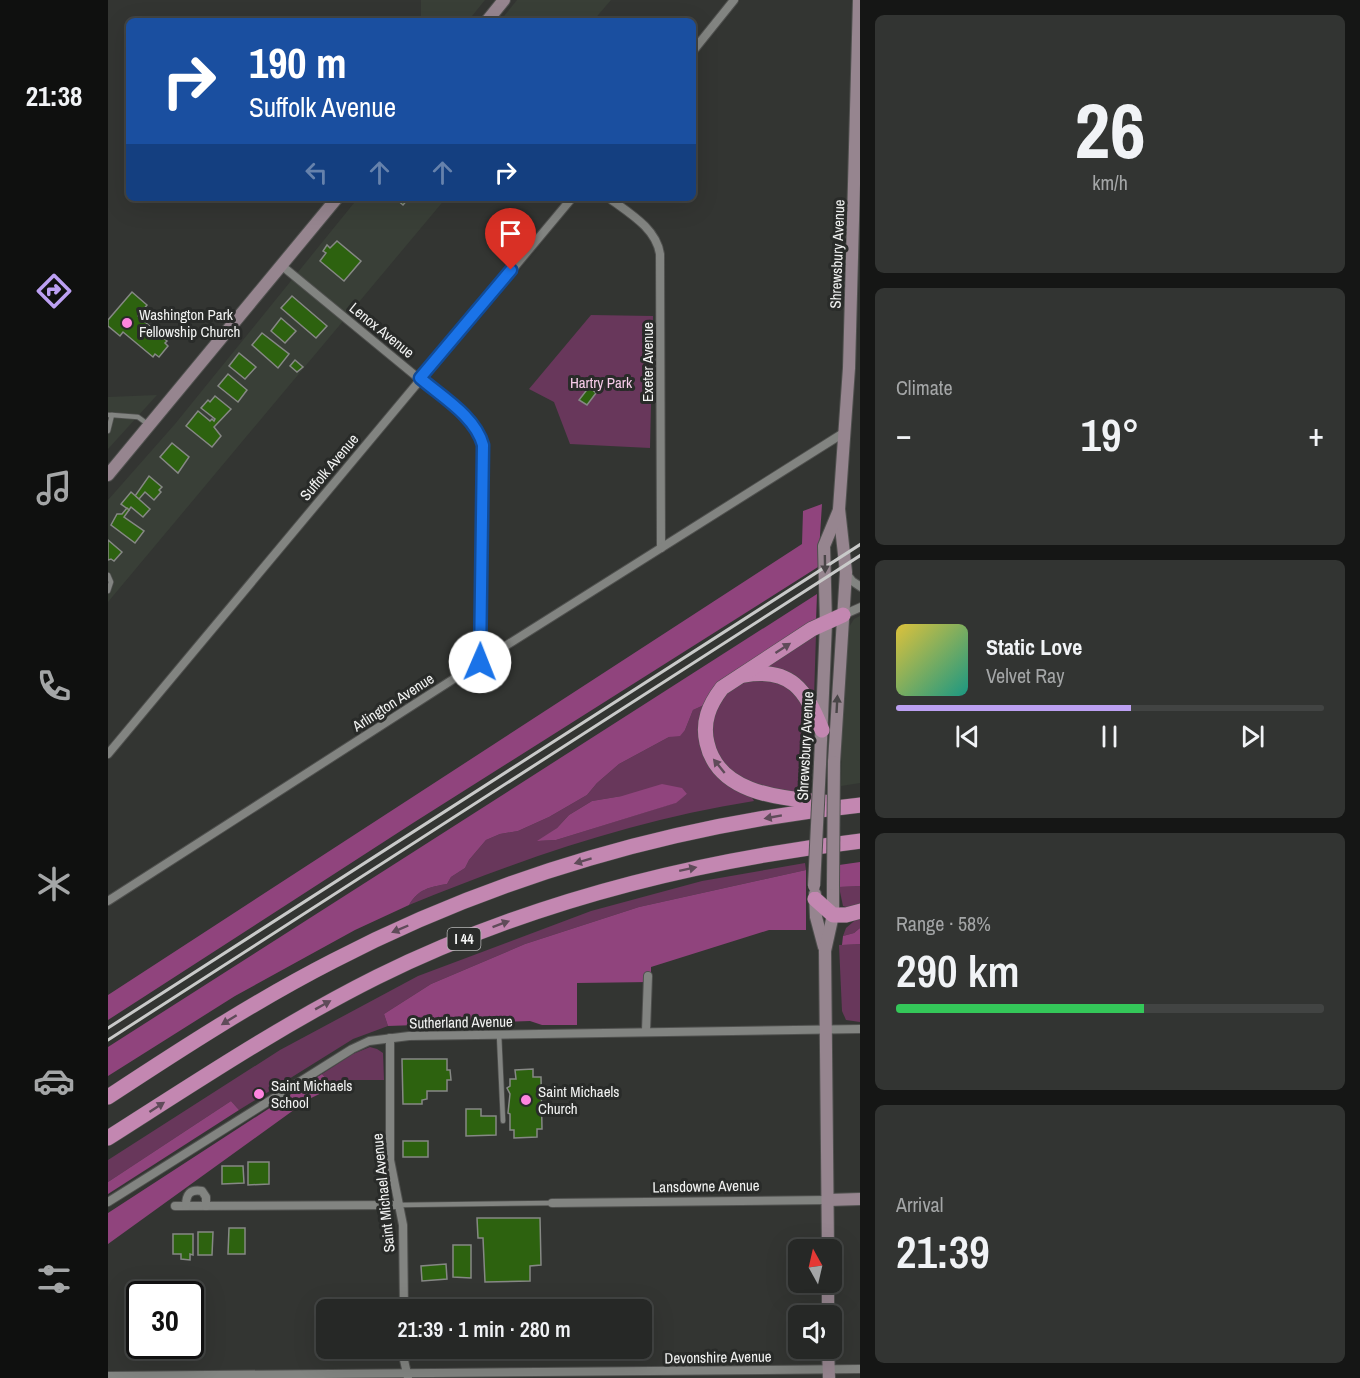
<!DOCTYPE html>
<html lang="en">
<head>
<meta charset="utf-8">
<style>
	body { margin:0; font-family:"Archivo Narrow",sans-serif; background:#323432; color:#f1f3f6; height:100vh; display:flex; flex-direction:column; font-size:22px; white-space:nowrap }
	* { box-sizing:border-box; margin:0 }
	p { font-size:20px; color:#a4a6a7 }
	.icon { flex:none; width:33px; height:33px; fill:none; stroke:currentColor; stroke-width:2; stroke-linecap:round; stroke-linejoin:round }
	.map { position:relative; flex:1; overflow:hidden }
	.panel { display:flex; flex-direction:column; gap:15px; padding:15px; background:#151615; width:500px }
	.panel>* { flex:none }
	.banner { position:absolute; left:18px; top:18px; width:570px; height:183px; border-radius:9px; box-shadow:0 6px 24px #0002,0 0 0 2px #424443; background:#1a4fa0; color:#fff; overflow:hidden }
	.needle { width:39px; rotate:352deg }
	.fabs { position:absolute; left:680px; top:1239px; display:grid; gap:12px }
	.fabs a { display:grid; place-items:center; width:54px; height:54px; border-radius:9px; background:#262826; box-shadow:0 6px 24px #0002,0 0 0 2px #424443; font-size:30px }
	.speed { position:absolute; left:18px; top:1281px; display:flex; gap:12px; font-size:30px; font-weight:700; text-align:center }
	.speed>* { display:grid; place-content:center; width:78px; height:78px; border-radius:50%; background:#262826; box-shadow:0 6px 24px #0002,0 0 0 2px #424443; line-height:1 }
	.speed .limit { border:3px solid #111; border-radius:9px; background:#fff; color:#111 }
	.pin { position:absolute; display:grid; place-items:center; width:51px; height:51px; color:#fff; margin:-62px -26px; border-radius:50% 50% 50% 0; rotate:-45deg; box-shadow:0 0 6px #0007 }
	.pin .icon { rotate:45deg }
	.me { position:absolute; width:66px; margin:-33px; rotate:1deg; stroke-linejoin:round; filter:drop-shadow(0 0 4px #0008) }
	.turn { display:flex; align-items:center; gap:21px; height:126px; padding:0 24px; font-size:27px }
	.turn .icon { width:78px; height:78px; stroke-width:2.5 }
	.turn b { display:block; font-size:42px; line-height:51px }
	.lanes { display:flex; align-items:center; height:57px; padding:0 24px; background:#0003; justify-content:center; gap:30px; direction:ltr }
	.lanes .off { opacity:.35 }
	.big { font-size:45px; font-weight:600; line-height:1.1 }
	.panel .tile { flex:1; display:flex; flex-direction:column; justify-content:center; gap:9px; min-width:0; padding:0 21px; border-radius:9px; background:#323432 }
	.panel .dial { align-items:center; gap:0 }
	.dial b { font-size:78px; line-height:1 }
	.song { display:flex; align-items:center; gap:18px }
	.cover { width:72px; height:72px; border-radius:9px; background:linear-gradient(135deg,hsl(50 70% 55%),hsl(170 70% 35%)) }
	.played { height:6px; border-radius:3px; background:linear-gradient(90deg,#bca0f2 55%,#424443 55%) }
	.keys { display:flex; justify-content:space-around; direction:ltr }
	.heat { display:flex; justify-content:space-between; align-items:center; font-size:33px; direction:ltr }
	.charge { height:9px; border-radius:4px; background:linear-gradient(90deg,#34c759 58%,#424443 0) }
	.trip { position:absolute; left:208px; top:1299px; width:336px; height:60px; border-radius:9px; background:#262826; box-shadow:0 6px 24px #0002,0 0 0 2px #424443; font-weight:600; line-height:60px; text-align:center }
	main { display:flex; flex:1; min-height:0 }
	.tabs { display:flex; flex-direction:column; width:108px; justify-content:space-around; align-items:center; background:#0f100f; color:#a4a6a7 }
	.tabs .icon { width:42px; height:42px }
	.tabs .current { color:#bca0f2 }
	.tabs b { font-size:27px; color:#f1f3f6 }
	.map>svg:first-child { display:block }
	.built { fill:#393f37 }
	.green { fill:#68375b; fill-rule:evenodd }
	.forest { fill:#90447d }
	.building { fill:#2d620f; stroke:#868885; stroke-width:1.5 }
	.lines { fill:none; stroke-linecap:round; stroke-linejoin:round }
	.lane-casing { stroke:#4f504e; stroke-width:6 }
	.street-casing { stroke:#4f504e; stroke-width:10 }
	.secondary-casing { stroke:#4f504e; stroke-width:14 }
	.highway-casing { stroke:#4f504e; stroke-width:16 }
	.lane { stroke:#828481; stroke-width:4.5 }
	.street { stroke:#828481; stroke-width:8 }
	.secondary { stroke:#96858f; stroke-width:12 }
	.highway { stroke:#c387b1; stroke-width:15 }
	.rail { stroke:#c9cac9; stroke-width:3 }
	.secondary-bridge-casing { stroke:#4f504e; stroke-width:14; stroke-linecap:butt }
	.secondary-bridge { stroke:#96858f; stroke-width:12 }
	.oneway { fill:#4a4648 }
	.oneway2 { fill:#5f4b59 }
	.route-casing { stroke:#114b97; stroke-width:15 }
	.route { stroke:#1a73e8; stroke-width:10 }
	.poi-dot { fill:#fe85df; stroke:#292b29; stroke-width:2 }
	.labels { text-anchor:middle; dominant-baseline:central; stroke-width:6; stroke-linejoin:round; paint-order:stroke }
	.shield { fill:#292b29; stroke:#b6b7b6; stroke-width:1.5 }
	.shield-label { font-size:14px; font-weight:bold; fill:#f2f3f2 }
	.street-label { font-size:15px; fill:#f2f3f2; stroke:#292b29 }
	.poi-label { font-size:15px; fill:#f2f3f2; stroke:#292b29; text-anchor:start }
	.park-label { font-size:15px; fill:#f7cbe9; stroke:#292b29 }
</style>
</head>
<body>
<main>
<nav class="tabs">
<b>21:38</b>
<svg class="icon current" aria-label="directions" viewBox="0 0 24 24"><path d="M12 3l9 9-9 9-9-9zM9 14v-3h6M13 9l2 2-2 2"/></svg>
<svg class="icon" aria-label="music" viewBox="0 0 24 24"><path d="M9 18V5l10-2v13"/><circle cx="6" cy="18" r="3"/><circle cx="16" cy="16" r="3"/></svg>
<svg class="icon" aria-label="phone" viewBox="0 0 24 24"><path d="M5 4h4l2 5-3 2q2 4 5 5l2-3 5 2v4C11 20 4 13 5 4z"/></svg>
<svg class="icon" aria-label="climate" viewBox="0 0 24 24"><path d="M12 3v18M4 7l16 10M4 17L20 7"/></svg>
<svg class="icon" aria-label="car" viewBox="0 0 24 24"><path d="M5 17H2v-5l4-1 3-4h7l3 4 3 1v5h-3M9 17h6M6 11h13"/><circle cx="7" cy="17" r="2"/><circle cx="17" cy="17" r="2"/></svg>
<svg class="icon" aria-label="filters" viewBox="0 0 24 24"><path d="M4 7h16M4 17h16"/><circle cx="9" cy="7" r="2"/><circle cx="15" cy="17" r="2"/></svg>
</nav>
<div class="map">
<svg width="753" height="1378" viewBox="0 0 753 1378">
	<rect width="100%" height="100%" fill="#333532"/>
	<g class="built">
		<polygon points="313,0 377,0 360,21 313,21"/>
		<polygon points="409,0 503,0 485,21 392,21"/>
		<polygon points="250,198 338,198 0,602 0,500 67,424"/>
		<polygon points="49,395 0,449 0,397"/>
		<polygon points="752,616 752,783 733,786 734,721 741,627 746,619"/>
	</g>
	<g class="green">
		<polygon points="483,315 545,316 542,448 462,444 446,402 421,389"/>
		<path d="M 708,634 L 706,697 C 694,677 676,674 655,668 Z"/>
		<path d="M 645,678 C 658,678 679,683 689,692 C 705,707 697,770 696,792 C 682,792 668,793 655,788 C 623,777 596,750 606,715 C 609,708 612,700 617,695 C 625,687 636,683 645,678 Z"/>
		<path d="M 596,705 C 580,757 605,769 643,796 L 646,801 C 526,820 413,859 301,905 C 310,889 322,887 339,884 L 343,877 L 357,868 L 361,860 L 378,840 L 392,834 L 410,831 L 441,817 L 479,795 L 489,783 L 511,764 L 561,737 L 577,730 L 585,710 ZM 579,794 L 567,803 L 448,840 L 431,841 L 449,828 L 461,815 L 484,801 L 514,796 Z"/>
		<polygon points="697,863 698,870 531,907 417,944 323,984 276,1014 280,1026 245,1039 131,1110 123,1101 0,1182 0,1160 172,1050 310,976 483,911 594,881"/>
		<polygon points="752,886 752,905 741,908 735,906 731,887"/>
		<polygon points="752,916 752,928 746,933 735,936 738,928"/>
		<polygon points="752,944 752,1022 738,1020 734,1011 731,945"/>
		<polygon points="262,1047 269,1049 275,1053 276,1080 240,1080 226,1087 214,1074 245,1054"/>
	</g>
	<g class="forest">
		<polygon points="714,504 710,567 305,823 0,1020 0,995 694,544 695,511"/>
		<path d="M 709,594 L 708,621 C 682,638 605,679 596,705 L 585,710 L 577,730 L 572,736 L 561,737 L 511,764 L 489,783 L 479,795 L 441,817 L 410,831 L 392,834 L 378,840 L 361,860 L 357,868 L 343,877 L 339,884 C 322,887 310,889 301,905 L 247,930 L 127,996 L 0,1076 L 0,1047 Z"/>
		<polygon points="554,784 574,788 579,794 568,803 448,840 429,841 449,828 461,815 484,801 514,796"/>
		<polygon points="752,862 752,886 731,887 731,865"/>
		<polygon points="698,870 698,930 661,930 543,967 543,982 469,983 469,1025 434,1025 422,1021 280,1026 276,1014 323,984 417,944 531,907"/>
		<polygon points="752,928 752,944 734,945 735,936 746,933"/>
		<polygon points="214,1074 226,1087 201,1099 0,1244 0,1213"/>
		<polygon points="123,1101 131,1110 0,1194 0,1182"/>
	</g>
	<g class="building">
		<polygon points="287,198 301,198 295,205"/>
		<polygon points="229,241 253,261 236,281 212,261 218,253 215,251 219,245 222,248"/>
		<polygon points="24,292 39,305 30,316 59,341 57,343 60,346 51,357 47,354 45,357 15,332 12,336 0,326 0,320"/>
		<polygon points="184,296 219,326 208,338 173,308"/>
		<polygon points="173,318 188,331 177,343 163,331"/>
		<polygon points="154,333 181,354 170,368 144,345"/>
		<polygon points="131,353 148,367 137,379 121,366"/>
		<polygon points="187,360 195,367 189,372 182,366"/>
		<polygon points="120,374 139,390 130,402 110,386"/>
		<polygon points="481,387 488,393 479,405 471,400"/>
		<polygon points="107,396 123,409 106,427 113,436 104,447 78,426 90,411 102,421 104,419 106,421 107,419 93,408 100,400 102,402"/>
		<polygon points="64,443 81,457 70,473 52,457"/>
		<polygon points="41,476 54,487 51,490 53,492 46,500 37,492 31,499 27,496"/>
		<polygon points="23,492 42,509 35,517 23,507 21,510 13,504"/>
		<polygon points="19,508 21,510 16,517 36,531 27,543 3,525 9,514 14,514"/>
		<polygon points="0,540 14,552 6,561 3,559 0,560"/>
		<polygon points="294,1059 339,1059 339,1070 342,1070 343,1080 339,1080 339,1091 319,1091 319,1099 314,1100 314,1104 295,1104"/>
		<polygon points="425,1069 425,1077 433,1077 434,1129 429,1129 429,1137 406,1138 406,1130 402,1130 402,1114 400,1113 402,1094 399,1088 402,1086 402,1079 408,1079 407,1070"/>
		<polygon points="358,1109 373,1109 373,1116 388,1116 388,1135 358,1136"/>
		<rect x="295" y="1141" width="25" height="16"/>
		<polygon points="140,1162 161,1162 161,1184 140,1185"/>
		<polygon points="114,1166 135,1166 136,1183 114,1184"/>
		<polygon points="369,1218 432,1218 433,1265 422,1266 422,1281 377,1282 375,1238 370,1238"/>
		<polygon points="121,1228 137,1228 137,1254 120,1254"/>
		<polygon points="90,1232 105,1232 104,1255 90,1255"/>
		<polygon points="65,1234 85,1234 85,1255 82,1254 82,1260 73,1259 73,1254 65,1254"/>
		<polygon points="345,1245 363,1245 363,1278 345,1277"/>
		<polygon points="338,1264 339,1279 314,1281 313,1266"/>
	</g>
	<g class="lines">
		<g class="lane-casing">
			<g id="lane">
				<polyline points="0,415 4,415 0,431"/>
				<polyline points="4,415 30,417 41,425"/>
				<polyline points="0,575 3,582 0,591"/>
				<polyline points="391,1034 395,1121"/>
				<polyline points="291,1205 444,1203"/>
			</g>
		</g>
		<g class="street-casing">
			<g id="street">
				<polyline points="585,51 626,0"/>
				<path d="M 501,198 C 521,213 548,228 552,254 L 553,548"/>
				<polyline points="173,265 360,419 372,434 375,445 372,662"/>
				<polyline points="738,573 744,581 753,587"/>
				<polyline points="735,615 753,607"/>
				<polyline points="0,754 464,198"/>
				<polyline points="0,901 372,662 737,432"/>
				<polyline points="538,1031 540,976"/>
				<polyline points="282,1038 282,1160 295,1225 296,1310"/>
				<polyline points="0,1202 244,1049 261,1041 301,1036 753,1029"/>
				<polyline points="444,1203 720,1200"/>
				<polyline points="67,1206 291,1205"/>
				<path d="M 78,1206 C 78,1194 82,1189 94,1191 L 98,1197 L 98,1206"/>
				<polyline points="296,1348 296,1360 300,1378"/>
				<polyline points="0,1376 753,1369"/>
			</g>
		</g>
		<g class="secondary-casing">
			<g id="secondary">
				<polyline points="379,21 396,0"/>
				<polyline points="0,475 229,198"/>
				<polyline points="726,762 738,572 731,509 741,368 751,0"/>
				<polyline points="712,764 718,623 716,546 731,510"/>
				<polyline points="707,894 708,917 716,947"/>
				<polyline points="720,1200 753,1199"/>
				<polyline points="720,1250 717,951 725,915 725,884"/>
				<polyline points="720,1282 720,1316"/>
				<polyline points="720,1348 721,1378"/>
			</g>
		</g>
		<g class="highway-casing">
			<g id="highway">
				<path d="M 636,675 C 683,667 698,690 714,730"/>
				<path d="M 723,803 C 679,798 611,797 599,743 C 594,722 601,705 614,688 L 704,629 L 735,615"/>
				<polyline points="707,899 725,915 738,915 753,911"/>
				<path d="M 0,1097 C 73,1049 147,1001 225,961 C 388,876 570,824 753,805"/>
				<path d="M 0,1138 C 88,1082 175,1024 269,977 C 421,902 585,861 753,841"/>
			</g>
		</g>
		<use href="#lane" class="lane"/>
		<use href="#street" class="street"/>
		<use href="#secondary" class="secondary"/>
		<use href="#highway" class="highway"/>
		<g class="rail">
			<polyline points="0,1028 753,544"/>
			<polyline points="0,1040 753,555"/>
		</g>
		<g class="secondary-bridge-casing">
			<g id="secondary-bridge">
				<polyline points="725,884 726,762"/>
				<polyline points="706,886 712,764"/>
			</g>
		</g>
		<use href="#secondary-bridge" class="secondary-bridge"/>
	</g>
	<defs><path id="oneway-solid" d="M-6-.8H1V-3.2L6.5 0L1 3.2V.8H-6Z" transform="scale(1.5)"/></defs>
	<g class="oneway">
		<use href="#oneway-solid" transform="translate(717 564) rotate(89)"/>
		<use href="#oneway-solid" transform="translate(729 704) rotate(-87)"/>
	</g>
	<g class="oneway2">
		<use href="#oneway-solid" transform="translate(675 648) rotate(-33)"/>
		<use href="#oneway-solid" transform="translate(611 766) rotate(-129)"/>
		<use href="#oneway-solid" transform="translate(665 817) rotate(170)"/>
		<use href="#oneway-solid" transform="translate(475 861) rotate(163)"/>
		<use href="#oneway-solid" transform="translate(580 869) rotate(-12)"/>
		<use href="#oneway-solid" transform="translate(393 924) rotate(-20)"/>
		<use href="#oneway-solid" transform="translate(292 929) rotate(157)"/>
		<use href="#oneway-solid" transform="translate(215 1005) rotate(-29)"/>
		<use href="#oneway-solid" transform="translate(121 1020) rotate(148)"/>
		<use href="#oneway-solid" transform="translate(49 1107) rotate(-33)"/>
	</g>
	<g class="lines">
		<g class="route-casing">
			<path id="route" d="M 372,662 L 375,445 C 367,416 334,397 312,378 L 403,270"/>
		</g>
		<use href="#route" class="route"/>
	</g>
	<g class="poi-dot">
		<circle cx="19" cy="323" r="6"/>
		<circle cx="151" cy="1094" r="6"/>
		<circle cx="418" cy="1100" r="6"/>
	</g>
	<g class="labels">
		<rect class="shield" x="339.5" y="928" width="33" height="22" rx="4.5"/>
		<g class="shield-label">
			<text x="356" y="939">I 44</text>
		</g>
		<g class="street-label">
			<text transform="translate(729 254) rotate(-88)">Shrewsbury Avenue</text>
			<text transform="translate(274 330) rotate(39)">Lenox Avenue</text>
			<text transform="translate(539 362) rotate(-90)">Exeter Avenue</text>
			<text transform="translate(221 467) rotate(-50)">Suffolk Avenue</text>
			<text transform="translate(285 702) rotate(-33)">Arlington Avenue</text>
			<text transform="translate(697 746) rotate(-87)">Shrewsbury Avenue</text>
			<text transform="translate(353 1022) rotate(-1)">Sutherland Avenue</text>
			<text transform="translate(598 1186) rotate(-1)">Lansdowne Avenue</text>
			<text transform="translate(275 1193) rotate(-96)">Saint Michael Avenue</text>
			<text transform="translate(610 1357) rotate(-1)">Devonshire Avenue</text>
		</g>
		<g class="poi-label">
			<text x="31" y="314">Washington Park<tspan x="31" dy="17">Fellowship Church</tspan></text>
			<text x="163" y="1085">Saint Michaels<tspan x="163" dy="17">School</tspan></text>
			<text x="430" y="1091">Saint Michaels<tspan x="430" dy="17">Church</tspan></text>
		</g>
		<g class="park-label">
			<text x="493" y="382">Hartry Park</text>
		</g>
	</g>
</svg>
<div class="fabs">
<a><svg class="needle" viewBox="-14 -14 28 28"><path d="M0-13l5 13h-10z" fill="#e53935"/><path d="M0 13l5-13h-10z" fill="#a4a6a7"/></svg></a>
<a><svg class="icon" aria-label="sound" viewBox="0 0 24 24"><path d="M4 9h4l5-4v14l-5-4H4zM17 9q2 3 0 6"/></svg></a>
</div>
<div class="speed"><div class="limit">30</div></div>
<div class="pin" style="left:403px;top:270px;background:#d93025"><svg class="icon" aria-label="arrive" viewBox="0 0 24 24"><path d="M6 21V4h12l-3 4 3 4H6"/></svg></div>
<svg class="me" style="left:372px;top:662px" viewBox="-20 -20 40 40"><circle r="19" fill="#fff"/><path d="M0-13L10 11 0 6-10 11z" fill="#1a73e8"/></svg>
<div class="trip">21:39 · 1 min · 280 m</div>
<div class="banner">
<div class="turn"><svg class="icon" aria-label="right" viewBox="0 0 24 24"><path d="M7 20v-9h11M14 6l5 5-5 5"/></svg><div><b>190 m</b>Suffolk Avenue</div></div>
<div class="lanes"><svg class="icon off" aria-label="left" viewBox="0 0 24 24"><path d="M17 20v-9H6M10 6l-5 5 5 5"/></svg><svg class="icon off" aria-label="ahead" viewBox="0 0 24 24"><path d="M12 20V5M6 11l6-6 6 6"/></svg><svg class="icon off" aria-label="ahead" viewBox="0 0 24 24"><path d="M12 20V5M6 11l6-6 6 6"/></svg><svg class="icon" aria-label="right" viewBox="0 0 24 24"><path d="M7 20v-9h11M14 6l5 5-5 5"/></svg></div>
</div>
</div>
<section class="panel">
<div class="tile dial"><b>26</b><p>km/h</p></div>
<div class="tile"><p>Climate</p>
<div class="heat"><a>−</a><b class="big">19°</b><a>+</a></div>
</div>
<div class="tile">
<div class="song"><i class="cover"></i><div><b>Static Love</b><p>Velvet Ray</p></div></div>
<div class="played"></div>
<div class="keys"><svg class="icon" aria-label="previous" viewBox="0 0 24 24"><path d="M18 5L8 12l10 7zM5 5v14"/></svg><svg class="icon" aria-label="pause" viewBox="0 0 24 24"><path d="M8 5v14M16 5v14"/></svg><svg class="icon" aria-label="next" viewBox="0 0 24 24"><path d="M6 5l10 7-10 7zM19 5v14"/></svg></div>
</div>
<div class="tile"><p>Range · 58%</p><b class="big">290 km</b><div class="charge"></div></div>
<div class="tile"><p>Arrival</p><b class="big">21:39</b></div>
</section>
</main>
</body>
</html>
